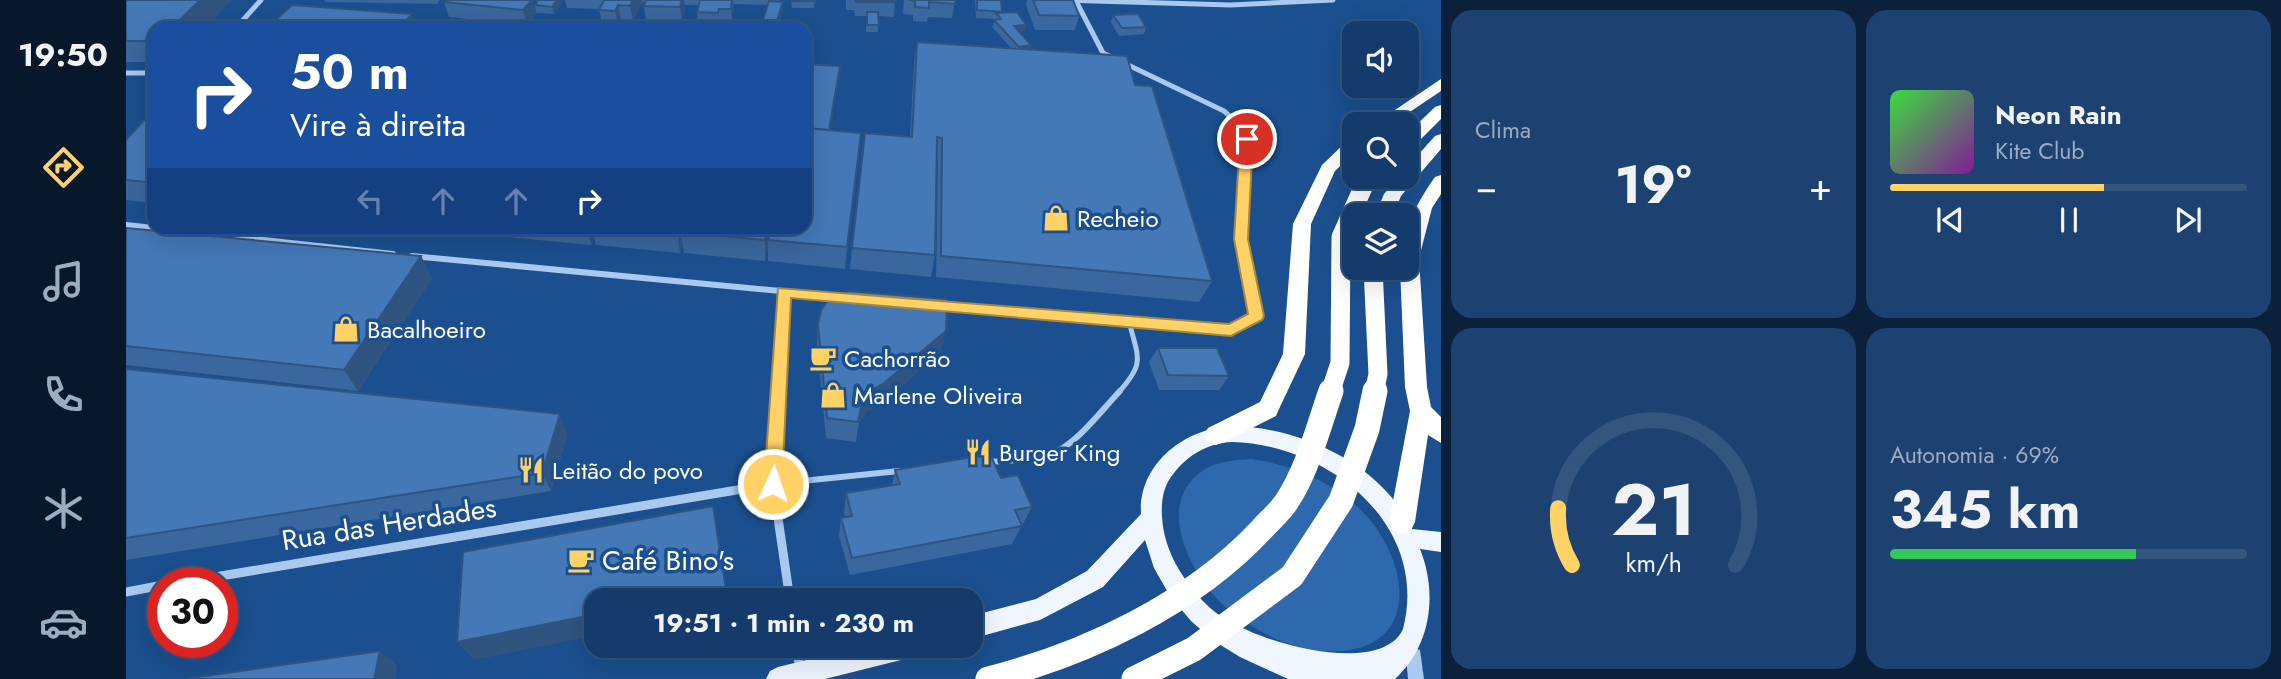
<!DOCTYPE html>
<html lang="pt">
<head>
<meta charset="utf-8">
<style>
	body { margin:0; font-family:Jost,sans-serif; background:#1d4271; color:#f1f3f6; height:100vh; display:flex; flex-direction:column; font-size:26px; white-space:nowrap }
	* { box-sizing:border-box; margin:0 }
	p { font-size:23px; color:#9dadc1 }
	.icon { flex:none; width:38px; height:38px; fill:none; stroke:currentColor; stroke-width:2; stroke-linecap:round; stroke-linejoin:round }
	.map { position:relative; flex:1; overflow:hidden }
	.panel { display:flex; flex-direction:column; gap:10px; padding:10px; background:#0b203b; width:840px }
	.panel>* { flex:none }
	.top-card { position:absolute; left:21px; top:21px; width:665px; height:214px; border-radius:21px; box-shadow:0 7px 28px #0002,0 0 0 2px #33557e; background:#1a4fa0; color:#fff; overflow:hidden }
	.tools { position:absolute; left:1216px; top:21px; display:grid; gap:14px }
	.tools a { display:grid; place-items:center; width:77px; height:77px; border-radius:14px; background:#143b6b; box-shadow:0 7px 28px #0002,0 0 0 2px #33557e; font-size:35px }
	.speed { position:absolute; left:21px; top:567px; display:flex; gap:14px; font-size:35px; font-weight:700; text-align:center }
	.speed>* { display:grid; place-content:center; width:91px; height:91px; border-radius:50%; background:#143b6b; box-shadow:0 7px 28px #0002,0 0 0 2px #33557e; line-height:1 }
	.speed .limit { border:10px solid #d22; background:#fff; color:#111 }
	.pin { position:absolute; display:grid; place-items:center; width:60px; height:60px; color:#fff; margin:-30px; border:4px solid #fff; border-radius:50%; box-shadow:0 2px 7px #0007 }
	.me { position:absolute; width:77px; margin:-38px; rotate:3deg; stroke-linejoin:round; filter:drop-shadow(0 0 5px #0008) }
	.turn { display:flex; align-items:center; gap:24px; height:147px; padding:0 28px; font-size:32px }
	.turn .icon { width:91px; height:91px; stroke-width:2.5 }
	.turn b { display:block; font-size:49px; line-height:60px }
	.lanes { display:flex; align-items:center; height:66px; padding:0 28px; background:#0003; justify-content:center; gap:35px; direction:ltr }
	.lanes .off { opacity:.35 }
	.big { font-size:52px; font-weight:700; line-height:1.1 }
	.panel .card { flex:1; display:flex; flex-direction:column; justify-content:center; gap:10px; min-width:0; padding:0 24px; border-radius:21px; background:#1d4271 }
	.panel .dial { align-items:center; gap:0 }
	.dial svg { height:182px; overflow:visible; fill:none; stroke:#33557e; stroke-width:7; stroke-linecap:round; text-anchor:middle }
	.dial text { fill:#f1f3f6; stroke:none }
	.song { display:flex; align-items:center; gap:21px }
	.cover { width:84px; height:84px; border-radius:10px; background:linear-gradient(135deg,hsl(120 70% 55%),hsl(290 70% 35%)) }
	.played { height:7px; border-radius:4px; background:linear-gradient(90deg,#ffd166 60%,#33557e 60%) }
	.keys { display:flex; justify-content:space-around; direction:ltr }
	.heat { display:flex; justify-content:space-between; align-items:center; font-size:38px; direction:ltr }
	.charge { height:10px; border-radius:5px; background:linear-gradient(90deg,#34c759 69%,#33557e 0) }
	.panel .tiles { flex:1; display:grid; gap:10px; grid-template-columns:repeat(2,1fr) }
	.trip { position:absolute; left:458px; top:588px; width:399px; height:70px; border-radius:21px; background:#143b6b; box-shadow:0 7px 28px #0002,0 0 0 2px #33557e; font-weight:700; line-height:70px; text-align:center }
	main { display:flex; flex:1; min-height:0 }
	.menu { display:flex; flex-direction:column; width:126px; justify-content:space-around; align-items:center; background:#08182b; color:#9dadc1 }
	.menu .icon { width:49px; height:49px }
	.menu .selected { color:#ffd166 }
	.menu b { font-size:32px; color:#f1f3f6 }
	.map>svg:first-child { display:block }
	.green { fill:#2e69ad }
	.lines { fill:none; stroke-linecap:round; stroke-linejoin:round }
	.service-far1 { stroke:#a9c9ee; stroke-width:5 }
	.service { stroke:#a9c9ee; stroke-width:6 }
	.minor-far2 { stroke:#a9c9ee; stroke-width:5 }
	.minor-far1 { stroke:#a9c9ee; stroke-width:6 }
	.minor { stroke:#a9c9ee; stroke-width:9 }
	.tertiary { fill:#a9c9ee; fill-rule:evenodd }
	.primary { fill:#f0f6ff; fill-rule:evenodd }
	.motorway { fill:#fff; fill-rule:evenodd }
	.motorway-bridge-far1 { stroke:#fff; stroke-width:19 }
	.motorway-bridge { stroke:#fff; stroke-width:25 }
	.wall { fill:#3a679d }
	.shaded-wall { fill:#305480 }
	.building { fill:#4478b7; stroke:#305480; stroke-width:2 }
	.route { fill:#ffd166; stroke:#a68842; stroke-width:2 }
	.labels { text-anchor:middle; dominant-baseline:central; stroke-width:7; stroke-linejoin:round; paint-order:stroke }
	.poi-label { font-size:24px; fill:#fff; stroke:#1b4f8f; text-anchor:start }
	.near-street-label { font-size:28px; fill:#fff; stroke:#1b4f8f }
	.near-poi-label { font-size:28px; fill:#fff; stroke:#1b4f8f; text-anchor:start }
</style>
</head>
<body>
<main>
<nav class="menu">
<b>19:50</b>
<svg class="icon selected" aria-label="directions" viewBox="0 0 24 24"><path d="M12 3l9 9-9 9-9-9zM9 14v-3h6M13 9l2 2-2 2"/></svg>
<svg class="icon" aria-label="music" viewBox="0 0 24 24"><path d="M9 18V5l10-2v13"/><circle cx="6" cy="18" r="3"/><circle cx="16" cy="16" r="3"/></svg>
<svg class="icon" aria-label="phone" viewBox="0 0 24 24"><path d="M5 4h4l2 5-3 2q2 4 5 5l2-3 5 2v4C11 20 4 13 5 4z"/></svg>
<svg class="icon" aria-label="climate" viewBox="0 0 24 24"><path d="M12 3v18M4 7l16 10M4 17L20 7"/></svg>
<svg class="icon" aria-label="car" viewBox="0 0 24 24"><path d="M5 17H2v-5l4-1 3-4h7l3 4 3 1v5h-3M9 17h6M6 11h13"/><circle cx="7" cy="17" r="2"/><circle cx="17" cy="17" r="2"/></svg>
</nav>
<div class="map">
<svg width="1315" height="679" viewBox="0 0 1315 679">
	<rect width="100%" height="100%" fill="#1b4f8f"/>
	<path class="green" d="M 1125,459 C 1166,465 1203,480 1234,509 C 1287,561 1297,657 1198,651 C 1159,648 1122,628 1094,602 C 1062,570 1028,501 1079,469 C 1093,461 1109,460 1125,459 Z"/>
	<g class="lines">
		<path class="service-far1" d="M 992,393 C 1020,362 1012,359 1003,321"/>
		<g class="service">
			<path d="M 863,462 C 882,460 906,461 924,455 C 951,444 974,412 994,391"/>
			<polyline points="647,484 773,471"/>
		</g>
		<g class="minor-far2">
			<polyline points="934,0 1105,5 1207,0"/>
			<path d="M 950,1 L 977,53 L 1098,111 C 1123,132 1121,141 1119,172"/>
			<polyline points="110,28 135,0"/>
			<polyline points="0,73 28,73"/>
		</g>
		<g class="minor-far1">
			<polyline points="0,225 267,254"/>
			<polyline points="286,256 717,297"/>
			<polyline points="812,305 1105,330 1130,316 1115,239 1119,170"/>
			<polyline points="652,393 657,292"/>
		</g>
		<g class="minor">
			<polyline points="652,391 647,484 664,600"/>
			<polyline points="53,583 647,484"/>
			<polyline points="0,592 37,585"/>
			<polyline points="670,646 674,669"/>
		</g>
		<polygon class="tertiary" points="1288,648 1294,650 1298,679 1282,679 1280,656 1282,650"/>
		<g class="primary">
			<path d="M 1106,426 C 1174,427 1256,464 1286,529 L 1315,532 L 1315,552 L 1294,549 C 1312,594 1305,646 1269,679 L 1162,679 L 1114,657 L 1088,641 L 1065,621 L 1044,596 L 1028,568 L 1019,540 L 977,587 L 914,620 L 845,639 L 845,616 L 910,599 L 961,571 L 1015,514 C 1012,464 1059,428 1106,426 ZM 1106,442 C 1202,444 1304,525 1277,629 C 1255,679 1118,642 1081,605 C 1057,581 1038,551 1036,517 C 1035,501 1037,486 1048,473 C 1062,455 1082,443 1106,442 Z"/>
			<polygon points="737,646 795,646 791,654 783,658 699,679 640,679 644,671 652,667"/>
		</g>
		<g class="motorway">
			<polygon points="1315,79 1315,91 1266,124 1248,124"/>
			<polygon points="1315,105 1315,119 1287,147 1281,148 1281,134 1309,107"/>
			<polygon points="1315,134 1315,149 1275,196 1267,215 1249,215 1258,194 1273,177 1281,177 1281,167 1309,136"/>
			<polygon points="1228,139 1228,153 1209,171 1185,224 1179,354 1153,409 1150,416 1098,442 1090,445 1082,442 1078,435 1082,428 1134,402 1157,354 1167,224 1196,165 1222,140"/>
			<path d="M 1315,175 L 1315,194 L 1306,208 L 1293,258 L 1301,387 L 1305,407 L 1315,417 L 1315,443 L 1302,435 L 1289,522 L 1285,530 L 1276,534 L 1267,530 L 1263,522 L 1284,411 L 1279,387 L 1274,268 L 1281,268 C 1281,224 1284,213 1309,177 Z"/>
		</g>
		<g class="motorway-bridge-far1">
			<polyline points="1247,268 1252,374 1248,393"/>
			<polyline points="1204,393 1214,363 1215,237 1239,183"/>
		</g>
		<g class="motorway-bridge">
			<path d="M 862,679 C 961,654 1066,604 1136,529 C 1144,520 1155,511 1161,501 C 1182,469 1192,428 1205,391"/>
			<polyline points="1008,679 1068,649 1166,576 1215,501 1241,429 1249,391"/>
		</g>
	</g>
	<g class="wall">
		<polygon points="0,0 105,0 79,28 28,28 28,62 0,62"/>
		<polygon points="198,0 314,0 311,4 199,2"/>
		<polygon points="406,0 410,14 401,25 323,17 318,2"/>
		<polygon points="410,0 438,0 428,14 410,13 409,5 412,0"/>
		<polygon points="439,0 653,0 657,9 651,28 635,28 642,5 608,4 606,24 594,23 593,27 572,27 571,12 572,5 559,5 556,21 520,21 518,6 519,2 516,2 507,20 495,19 492,25 476,24 473,9 441,8"/>
		<polygon points="665,0 689,0 688,8 666,8"/>
		<polygon points="720,0 769,0 768,17 752,16 752,32 740,32 740,16 729,16 728,10 720,10"/>
		<polygon points="778,0 829,0 826,18 802,17 801,22 787,21 787,15 777,14"/>
		<polygon points="849,0 875,0 876,13 900,25 898,32 894,33 905,45 904,49 1009,85 1086,281 1073,302 810,277 812,159 811,159 809,255 805,277 724,269 726,248 784,136 788,62 791,42 885,48 866,27 869,19 850,18"/>
		<polygon points="901,0 947,0 953,16 949,30 909,30 900,5"/>
		<polygon points="987,15 1020,27 1018,34 993,36 985,22"/>
		<polygon points="714,66 704,130 733,154 719,269 642,261 642,248 639,261 558,253 557,246 554,253 470,245 468,237 465,245 382,237 380,232 378,236 286,228 679,228"/>
		<polygon points="28,109 28,203 0,200 0,140"/>
		<polygon points="0,228 295,256 306,278 232,391 0,365"/>
		<polygon points="692,324 815,352 755,404 741,411 733,423 730,442 700,438 691,345"/>
		<polygon points="1032,348 1103,376 1093,390 1033,390 1023,362"/>
		<polygon points="0,369 441,434 425,491 0,560"/>
		<polygon points="769,470 875,478 906,507 886,544 724,575 713,536 715,518 719,518 718,512 720,493 766,485"/>
	</g>
	<g class="shaded-wall">
		<polygon points="74,0 105,0 79,28 46,28"/>
		<polygon points="406,0 410,14 401,25 397,10"/>
		<polygon points="431,0 438,0 428,14 426,7"/>
		<polygon points="507,0 516,0 516,2 507,20 504,6"/>
		<polygon points="556,0 558,0 559,7 556,21 554,7"/>
		<polygon points="606,0 607,0 608,8 606,24 605,9"/>
		<polygon points="657,2 657,9 651,28 649,28"/>
		<polygon points="492,5 495,19 492,25 489,11"/>
		<polygon points="286,14 291,28 279,22"/>
		<polygon points="900,25 898,32 886,34 888,26"/>
		<polygon points="905,45 903,53 891,55 893,47"/>
		<polygon points="735,133 733,154 719,269 721,247"/>
		<polygon points="374,228 379,228 380,232 378,236"/>
		<polygon points="461,228 466,228 468,237 465,245"/>
		<polygon points="553,228 563,228 555,232 557,246 554,253 551,231"/>
		<polygon points="641,228 646,228 642,240 642,248 639,261 639,240"/>
		<polygon points="295,256 306,278 232,391 218,370"/>
		<polygon points="820,331 815,352 755,404 741,411 733,423 730,442 736,403 744,391"/>
		<polygon points="434,414 441,434 425,491 416,473"/>
		<polygon points="600,589 602,600 542,600"/>
		<polygon points="471,614 471,635 348,660 331,642"/>
		<polygon points="254,651 271,665 269,679 248,679"/>
	</g>
	<g class="building">
		<polygon points="0,0 74,0 46,28 28,28 28,41 0,41"/>
		<polygon points="320,0 406,0 397,10 318,2"/>
		<polygon points="412,0 431,0 426,7 409,5"/>
		<polygon points="478,0 507,0 504,6 492,5 489,11 473,10"/>
		<polygon points="520,0 556,0 554,7 518,6"/>
		<polygon points="574,0 606,0 605,9 593,9 592,13 571,12"/>
		<rect x="666" y="0" width="23" height="1"/>
		<polygon points="729,0 769,0 770,2 730,2"/>
		<polygon points="783,0 829,0 829,4 803,2 803,8 789,7 789,0"/>
		<polygon points="851,0 875,0 876,12 851,10"/>
		<polygon points="907,0 947,0 953,16 913,15"/>
		<polygon points="643,1 657,2 649,27 635,26"/>
		<polygon points="166,5 286,14 279,22 366,28 141,28"/>
		<polygon points="741,12 752,12 753,25 741,25"/>
		<polygon points="891,12 900,25 888,26 905,45 893,47 868,20 875,19 870,13"/>
		<polygon points="1012,14 1020,27 996,28 987,15"/>
		<polygon points="451,23 462,25 460,28 447,28"/>
		<polygon points="791,42 1001,56 1009,85 1026,86 1086,281 815,256 816,138 811,137 809,255 726,248 739,133 786,137"/>
		<polygon points="679,64 714,66 703,130 679,128"/>
		<polygon points="28,109 28,183 0,180 0,140"/>
		<polygon points="679,128 735,133 721,247 642,240 644,228 679,228"/>
		<polygon points="0,228 295,256 218,370 0,346"/>
		<polygon points="509,228 553,228 551,231"/>
		<polygon points="556,228 641,228 639,240 555,232"/>
		<polygon points="723,291 821,299 820,331 758,383 744,391 736,403 732,422 701,418 692,324 695,310 704,298"/>
		<polygon points="1032,348 1091,348 1103,376 1042,375"/>
		<polygon points="0,369 434,414 416,473 0,538"/>
		<polygon points="864,454 875,478 892,475 906,507 889,510 896,526 726,558 715,518 726,516 720,493 774,484 769,470"/>
		<polygon points="587,506 600,589 542,600 471,600 471,614 331,642 337,552"/>
		<polygon points="254,651 248,679 59,679"/>
	</g>
	<polygon class="route" points="1121,135 1127,139 1122,239 1138,316 1136,320 1105,336 665,298 656,484 653,490 647,492 640,490 638,484 652,288 1103,324 1122,314 1108,239 1114,139"/>
	<defs>
		<g id="shop-bare" transform="scale(2.1)"><path d="M-5-2.5h2.3a2.7 3.5 0 0 1 5.4 0H5L5.5 6h-11ZM-1.5-2.5h3a1.5 2.3 0 0 0-3 0Z" fill="#ffd166" stroke="#1b4f8f" stroke-width="2.5" paint-order="stroke"/></g>
		<g id="cafe-bare" transform="scale(2.1)"><path d="M-5.5-4.5H6V0H3Q3 3.5 0 3.5H-2.5Q-5.5 3.5-5.5 0ZM3-3.2v2h1.7v-2ZM-6 4.5H4V6H-6Z" fill="#ffd166" stroke="#1b4f8f" stroke-width="2.5" paint-order="stroke"/></g>
		<g id="restaurant-bare" transform="scale(2.1)"><path d="M-5-6h1v4h1v-4h1v4h1v-4h1v5L-1.5 .5V6h-2V.5L-5-1ZM5-6V6H3V1.5H1.5Q1.5-4 5-6Z" fill="#ffd166" stroke="#1b4f8f" stroke-width="2.5" paint-order="stroke"/></g>
	</defs>
	<g fill-rule="evenodd">
		<use href="#shop-bare" x="930" y="218"/>
		<use href="#shop-bare" x="220" y="329"/>
		<use href="#cafe-bare" x="697" y="358"/>
		<use href="#shop-bare" x="707" y="395"/>
		<use href="#restaurant-bare" x="852" y="452"/>
		<use href="#restaurant-bare" x="405" y="470"/>
		<use href="#cafe-bare" x="455" y="560"/>
	</g>
	<g class="labels">
		<g class="poi-label">
			<text x="951" y="218">Recheio</text>
			<text x="241" y="329">Bacalhoeiro</text>
			<text x="718" y="358">Cachorrão</text>
			<text x="728" y="395">Marlene Oliveira</text>
			<text x="873" y="452">Burger King</text>
			<text x="426" y="470">Leitão do povo</text>
		</g>
		<g class="near-street-label">
			<text transform="translate(263 524) rotate(-9)">Rua das Herdades</text>
		</g>
		<g class="near-poi-label">
			<text x="476" y="560">Café Bino's</text>
		</g>
	</g>
</svg>
<div class="tools">
<a><svg class="icon" aria-label="sound" viewBox="0 0 24 24"><path d="M4 9h4l5-4v14l-5-4H4zM17 9q2 3 0 6"/></svg></a>
<a><svg class="icon" aria-label="search" viewBox="0 0 24 24"><circle cx="10" cy="10" r="6"/><path d="M15 15l6 6"/></svg></a>
<a><svg class="icon" aria-label="layers" viewBox="0 0 24 24"><path d="M12 4l9 5-9 5-9-5zM3 14l9 5 9-5"/></svg></a>
</div>
<div class="speed"><div class="limit">30</div></div>
<div class="pin" style="left:1121px;top:139px;background:#d93025"><svg class="icon" aria-label="arrive" viewBox="0 0 24 24"><path d="M6 21V4h12l-3 4 3 4H6"/></svg></div>
<svg class="me" style="left:647px;top:484px" viewBox="-20 -20 40 40"><circle r="17" fill="#ffd166" stroke="#fff" stroke-width="3"/><path d="M0-11L8 9 0 5-8 9z" fill="#fff"/></svg>
<div class="trip">19:51 · 1 min · 230 m</div>
<div class="top-card">
<div class="turn"><svg class="icon" aria-label="right" viewBox="0 0 24 24"><path d="M7 20v-9h11M14 6l5 5-5 5"/></svg><div><b>50 m</b>Vire à direita</div></div>
<div class="lanes"><svg class="icon off" aria-label="left" viewBox="0 0 24 24"><path d="M17 20v-9H6M10 6l-5 5 5 5"/></svg><svg class="icon off" aria-label="ahead" viewBox="0 0 24 24"><path d="M12 20V5M6 11l6-6 6 6"/></svg><svg class="icon off" aria-label="ahead" viewBox="0 0 24 24"><path d="M12 20V5M6 11l6-6 6 6"/></svg><svg class="icon" aria-label="right" viewBox="0 0 24 24"><path d="M7 20v-9h11M14 6l5 5-5 5"/></svg></div>
</div>
</div>
<section class="panel">
<div class="tiles">
<div class="card"><p>Clima</p>
<div class="heat"><a>−</a><b class="big">19°</b><a>+</a></div>
</div>
<div class="card">
<div class="song"><i class="cover"></i><div><b>Neon Rain</b><p>Kite Club</p></div></div>
<div class="played"></div>
<div class="keys"><svg class="icon" aria-label="previous" viewBox="0 0 24 24"><path d="M18 5L8 12l10 7zM5 5v14"/></svg><svg class="icon" aria-label="pause" viewBox="0 0 24 24"><path d="M8 5v14M16 5v14"/></svg><svg class="icon" aria-label="next" viewBox="0 0 24 24"><path d="M6 5l10 7-10 7zM19 5v14"/></svg></div>
</div>
<div class="card dial"><svg viewBox="0 0 100 80">
<path d="M14 69A42 42 0 1 1 86 69"/>
<path d="M14 69A42 42 0 0 1 8 44" stroke="#ffd166"/>
<text x="50" y="56" font-size="32" font-weight="700">21</text>
<text x="50" y="72" font-size="11">km/h</text>
</svg></div>
<div class="card"><p>Autonomia · 69%</p><b class="big">345 km</b><div class="charge"></div></div>
</div>
</section>
</main>
</body>
</html>
